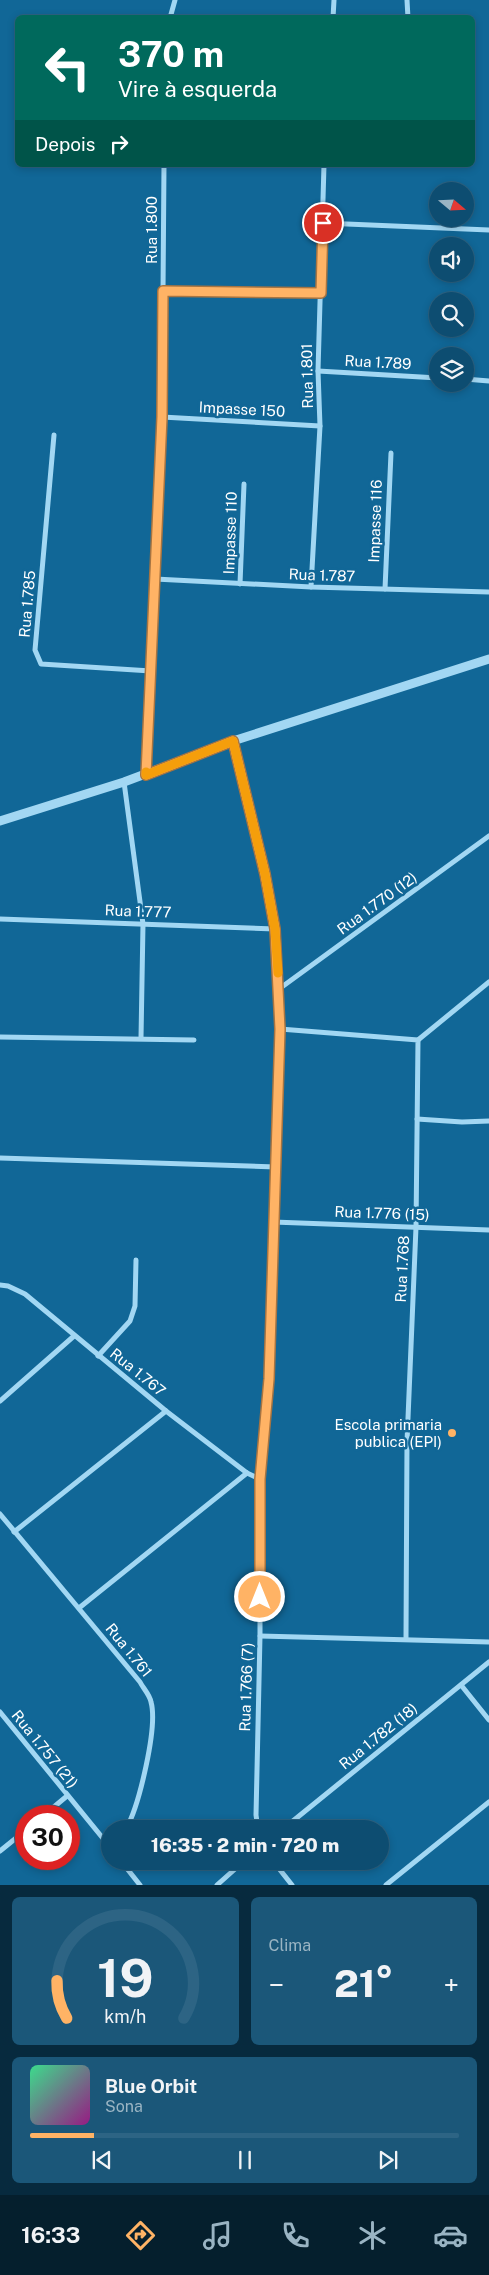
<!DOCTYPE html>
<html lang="pt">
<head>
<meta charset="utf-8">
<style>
	body { margin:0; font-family:"Public Sans",sans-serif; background:#1b5779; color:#f1f3f6; height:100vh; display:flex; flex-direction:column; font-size:19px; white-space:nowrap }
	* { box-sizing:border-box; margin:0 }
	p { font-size:16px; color:#9ab4c3 }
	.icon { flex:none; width:28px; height:28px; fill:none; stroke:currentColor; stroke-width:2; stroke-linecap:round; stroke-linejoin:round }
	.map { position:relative; height:1885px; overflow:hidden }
	.details { display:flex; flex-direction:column; gap:12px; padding:12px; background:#072a3e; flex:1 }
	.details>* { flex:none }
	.banner { position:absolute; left:15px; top:15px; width:460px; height:152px; border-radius:8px; box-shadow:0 2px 8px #0003,0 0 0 1px #2d6484; background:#00695c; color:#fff; overflow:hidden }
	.needle { width:32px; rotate:109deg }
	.fabs { position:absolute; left:429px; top:182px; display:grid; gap:10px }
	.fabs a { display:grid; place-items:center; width:45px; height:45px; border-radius:50%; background:#0d4d71; box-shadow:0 2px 8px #0003,0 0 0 1px #2d6484; font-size:25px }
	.speed { position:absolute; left:15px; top:1805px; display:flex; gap:10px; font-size:25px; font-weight:700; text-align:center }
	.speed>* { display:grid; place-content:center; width:65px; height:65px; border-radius:50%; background:#0d4d71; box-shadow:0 2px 8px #0003,0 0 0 1px #2d6484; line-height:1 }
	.speed .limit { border:8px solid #d22; background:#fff; color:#111 }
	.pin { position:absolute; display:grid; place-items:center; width:42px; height:42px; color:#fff; margin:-21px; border:2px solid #fff; border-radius:50%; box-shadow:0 1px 5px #0007 }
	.me { position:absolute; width:55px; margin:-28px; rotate:0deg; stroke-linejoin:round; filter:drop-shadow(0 0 4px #0008) }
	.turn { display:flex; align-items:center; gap:18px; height:105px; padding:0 20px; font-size:22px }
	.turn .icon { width:65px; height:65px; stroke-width:2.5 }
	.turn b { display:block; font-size:35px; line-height:42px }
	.then { display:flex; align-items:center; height:48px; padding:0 20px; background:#0003; gap:10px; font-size:19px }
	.big { font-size:38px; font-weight:800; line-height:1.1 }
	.details .widget { flex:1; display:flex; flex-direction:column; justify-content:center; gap:8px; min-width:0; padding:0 18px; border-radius:8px; background:#1b5779 }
	.details .dial { align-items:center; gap:0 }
	.dial svg { height:130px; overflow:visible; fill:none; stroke:#2d6484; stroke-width:7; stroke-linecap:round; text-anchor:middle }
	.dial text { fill:#f1f3f6; stroke:none }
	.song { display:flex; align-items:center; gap:15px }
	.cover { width:60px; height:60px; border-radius:8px; background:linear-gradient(135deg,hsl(150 70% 55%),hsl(310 70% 35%)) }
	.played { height:5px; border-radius:2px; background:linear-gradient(90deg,#ffb365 15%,#2d6484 15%) }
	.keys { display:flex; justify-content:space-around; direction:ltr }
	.heat { display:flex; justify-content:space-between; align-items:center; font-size:28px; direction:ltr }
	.details .tiles { flex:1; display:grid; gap:12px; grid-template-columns:1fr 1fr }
	.widget:last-child { grid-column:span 2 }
	.trip { position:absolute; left:101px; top:1820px; width:288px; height:50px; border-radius:25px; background:#0d4d71; box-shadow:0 2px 8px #0003,0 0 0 1px #2d6484; font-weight:800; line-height:50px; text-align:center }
	.tab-bar { display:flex; height:80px; justify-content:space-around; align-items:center; background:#051f2d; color:#9ab4c3 }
	.tab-bar .icon { width:35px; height:35px }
	.tab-bar .active { color:#ffb365 }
	.tab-bar b { font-size:22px; color:#f1f3f6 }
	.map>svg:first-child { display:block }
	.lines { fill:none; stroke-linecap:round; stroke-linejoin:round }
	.minor { stroke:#a2d7f3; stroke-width:5 }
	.tertiary { stroke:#a2d7f3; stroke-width:9 }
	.route-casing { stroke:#a67442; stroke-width:12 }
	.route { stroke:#ffb365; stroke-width:9 }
	.slow { stroke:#f59e0b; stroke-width:9 }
	.poi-dot { fill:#ffb365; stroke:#116797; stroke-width:2 }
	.labels { text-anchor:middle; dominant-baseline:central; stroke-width:5; stroke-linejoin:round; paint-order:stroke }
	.street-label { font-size:15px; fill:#fff; stroke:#116797 }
	.poi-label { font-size:15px; fill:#fff; stroke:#116797; text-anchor:end }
</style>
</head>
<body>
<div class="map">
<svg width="489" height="1885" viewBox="0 0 489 1885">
	<rect width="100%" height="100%" fill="#116797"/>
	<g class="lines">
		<g class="minor">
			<polyline points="407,0 408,18"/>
			<polyline points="170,18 175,0"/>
			<polyline points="333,18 334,0"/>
			<polyline points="323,223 489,230"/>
			<polyline points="163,291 321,293"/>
			<polyline points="318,371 438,378"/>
			<polyline points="465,379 489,381"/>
			<polyline points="162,417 320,426"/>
			<polyline points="54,435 35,650 41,664 151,671"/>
			<polyline points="155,579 311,587 489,592"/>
			<polyline points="240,584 244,484"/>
			<polyline points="311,587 320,426 318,371 324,165"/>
			<polyline points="385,589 391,453"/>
			<polyline points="233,741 265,874 275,929 280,1029 269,1379 260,1479 260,1636 256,1815 258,1829"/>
			<polyline points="146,774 162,417 164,165"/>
			<polyline points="124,782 143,924 141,1038"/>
			<polyline points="0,919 275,929"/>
			<polyline points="279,989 489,836"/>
			<polyline points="280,1029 418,1040 416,1227 407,1442 406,1638"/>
			<polyline points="0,1037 194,1040"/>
			<polyline points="418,1040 489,982"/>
			<polyline points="417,1119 462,1122 489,1121"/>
			<polyline points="0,1158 276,1167"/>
			<polyline points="273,1222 489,1230"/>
			<polyline points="0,1285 8,1286 25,1294 166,1411 247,1473 260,1479"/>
			<polyline points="98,1356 130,1321 135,1306 136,1260"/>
			<polyline points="0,1401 74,1336"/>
			<path d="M 0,1514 L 140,1682 C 143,1688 150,1695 151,1702 C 158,1727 139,1806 126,1829"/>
			<polyline points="14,1532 166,1411"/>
			<polyline points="79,1608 247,1473"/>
			<polyline points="260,1636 489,1642"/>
			<polyline points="461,1685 489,1720"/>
			<polyline points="0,1712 110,1847"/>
			<polyline points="43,1816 67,1796"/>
			<polyline points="283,1829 489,1662"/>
			<polyline points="0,1851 26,1830"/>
			<polyline points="121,1861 140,1885"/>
			<polyline points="273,1861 292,1885"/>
			<polyline points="217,1885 244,1861"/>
			<polyline points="386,1885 489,1802"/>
		</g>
		<polyline class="tertiary" points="0,821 124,782 233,741 489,659"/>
	</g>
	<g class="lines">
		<g class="route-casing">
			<polyline id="route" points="260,1597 260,1479 269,1379 280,1029 275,929 265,874 233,741 146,775 162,417 163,291 321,293 323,223"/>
		</g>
		<use href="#route" class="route"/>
		<polyline class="slow" points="146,772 146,775 233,741 265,874 275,929 278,973"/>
	</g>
	<circle class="poi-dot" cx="452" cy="1433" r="5"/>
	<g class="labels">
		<g class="street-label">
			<text transform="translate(151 230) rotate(-90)">Rua 1.800</text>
			<text transform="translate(378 362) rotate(3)">Rua 1.789</text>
			<text transform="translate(307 376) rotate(-91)">Rua 1.801</text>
			<text transform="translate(242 409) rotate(3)">Impasse 150</text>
			<text transform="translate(375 521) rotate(-88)">Impasse 116</text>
			<text transform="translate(230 533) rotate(-88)">Impasse 110</text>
			<text transform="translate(322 575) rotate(2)">Rua 1.787</text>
			<text transform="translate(27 604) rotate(-85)">Rua 1.785</text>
			<text transform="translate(377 903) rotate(-36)">Rua 1.770 (12)</text>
			<text transform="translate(138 911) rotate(2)">Rua 1.777</text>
			<text transform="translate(382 1213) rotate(2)">Rua 1.776 (15)</text>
			<text transform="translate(402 1269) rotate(-87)">Rua 1.768</text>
			<text transform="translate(138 1372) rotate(39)">Rua 1.767</text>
			<text transform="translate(129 1650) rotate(51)">Rua 1.761</text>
			<text transform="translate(246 1687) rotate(-88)">Rua 1.766 (7)</text>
			<text transform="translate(378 1736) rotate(-39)">Rua 1.782 (18)</text>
			<text transform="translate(45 1749) rotate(51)">Rua 1.757 (21)</text>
		</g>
		<g class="poi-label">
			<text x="442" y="1424">Escola primaria<tspan x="442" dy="17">publica (EPI)</tspan></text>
		</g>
	</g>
</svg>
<div class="fabs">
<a><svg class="needle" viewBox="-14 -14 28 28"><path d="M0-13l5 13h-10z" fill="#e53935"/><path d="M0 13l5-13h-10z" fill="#9ab4c3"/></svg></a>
<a><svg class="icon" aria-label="sound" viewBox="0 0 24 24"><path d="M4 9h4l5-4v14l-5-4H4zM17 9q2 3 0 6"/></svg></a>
<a><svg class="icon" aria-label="search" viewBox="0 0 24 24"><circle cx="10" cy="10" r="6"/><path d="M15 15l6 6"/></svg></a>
<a><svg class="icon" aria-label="layers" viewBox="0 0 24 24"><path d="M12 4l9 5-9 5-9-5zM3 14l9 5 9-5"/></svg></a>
</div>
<div class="speed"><div class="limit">30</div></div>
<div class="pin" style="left:323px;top:223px;background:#d93025"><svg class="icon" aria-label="arrive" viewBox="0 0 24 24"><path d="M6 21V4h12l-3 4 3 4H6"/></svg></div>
<svg class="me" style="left:260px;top:1597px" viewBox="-20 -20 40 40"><circle r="17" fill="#ffb365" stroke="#fff" stroke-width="3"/><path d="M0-11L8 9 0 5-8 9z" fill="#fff"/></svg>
<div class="trip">16:35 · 2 min · 720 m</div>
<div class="banner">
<div class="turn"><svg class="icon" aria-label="left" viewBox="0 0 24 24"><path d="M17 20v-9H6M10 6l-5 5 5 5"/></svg><div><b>370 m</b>Vire à esquerda</div></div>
<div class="then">Depois<svg class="icon" aria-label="right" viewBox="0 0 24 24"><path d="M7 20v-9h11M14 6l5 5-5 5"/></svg></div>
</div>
</div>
<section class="details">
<div class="tiles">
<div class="widget dial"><svg viewBox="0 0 100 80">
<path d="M14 69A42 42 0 1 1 86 69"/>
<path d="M14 69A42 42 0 0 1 8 46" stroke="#ffb365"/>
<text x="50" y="56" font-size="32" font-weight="700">19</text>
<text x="50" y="72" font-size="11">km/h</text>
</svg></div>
<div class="widget"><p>Clima</p>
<div class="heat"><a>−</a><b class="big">21°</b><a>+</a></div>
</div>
<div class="widget">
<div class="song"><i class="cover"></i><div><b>Blue Orbit</b><p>Sona</p></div></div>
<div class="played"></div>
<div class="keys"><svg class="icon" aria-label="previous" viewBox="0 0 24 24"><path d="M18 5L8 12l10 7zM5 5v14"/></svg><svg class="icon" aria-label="pause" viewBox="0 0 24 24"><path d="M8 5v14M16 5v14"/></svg><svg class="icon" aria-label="next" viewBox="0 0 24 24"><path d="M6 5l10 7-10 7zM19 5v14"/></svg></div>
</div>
</div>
</section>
<nav class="tab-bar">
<b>16:33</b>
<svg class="icon active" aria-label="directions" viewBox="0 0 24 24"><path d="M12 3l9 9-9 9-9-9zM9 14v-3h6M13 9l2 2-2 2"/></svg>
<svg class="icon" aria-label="music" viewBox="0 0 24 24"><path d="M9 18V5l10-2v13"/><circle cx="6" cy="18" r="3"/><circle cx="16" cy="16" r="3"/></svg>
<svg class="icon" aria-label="phone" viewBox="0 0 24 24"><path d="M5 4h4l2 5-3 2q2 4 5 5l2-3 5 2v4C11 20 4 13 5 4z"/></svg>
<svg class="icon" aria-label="climate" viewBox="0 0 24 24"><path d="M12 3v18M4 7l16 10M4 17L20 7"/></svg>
<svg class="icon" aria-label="car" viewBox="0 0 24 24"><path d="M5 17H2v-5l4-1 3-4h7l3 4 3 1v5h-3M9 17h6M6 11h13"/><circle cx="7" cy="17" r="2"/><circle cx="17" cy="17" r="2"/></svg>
</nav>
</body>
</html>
